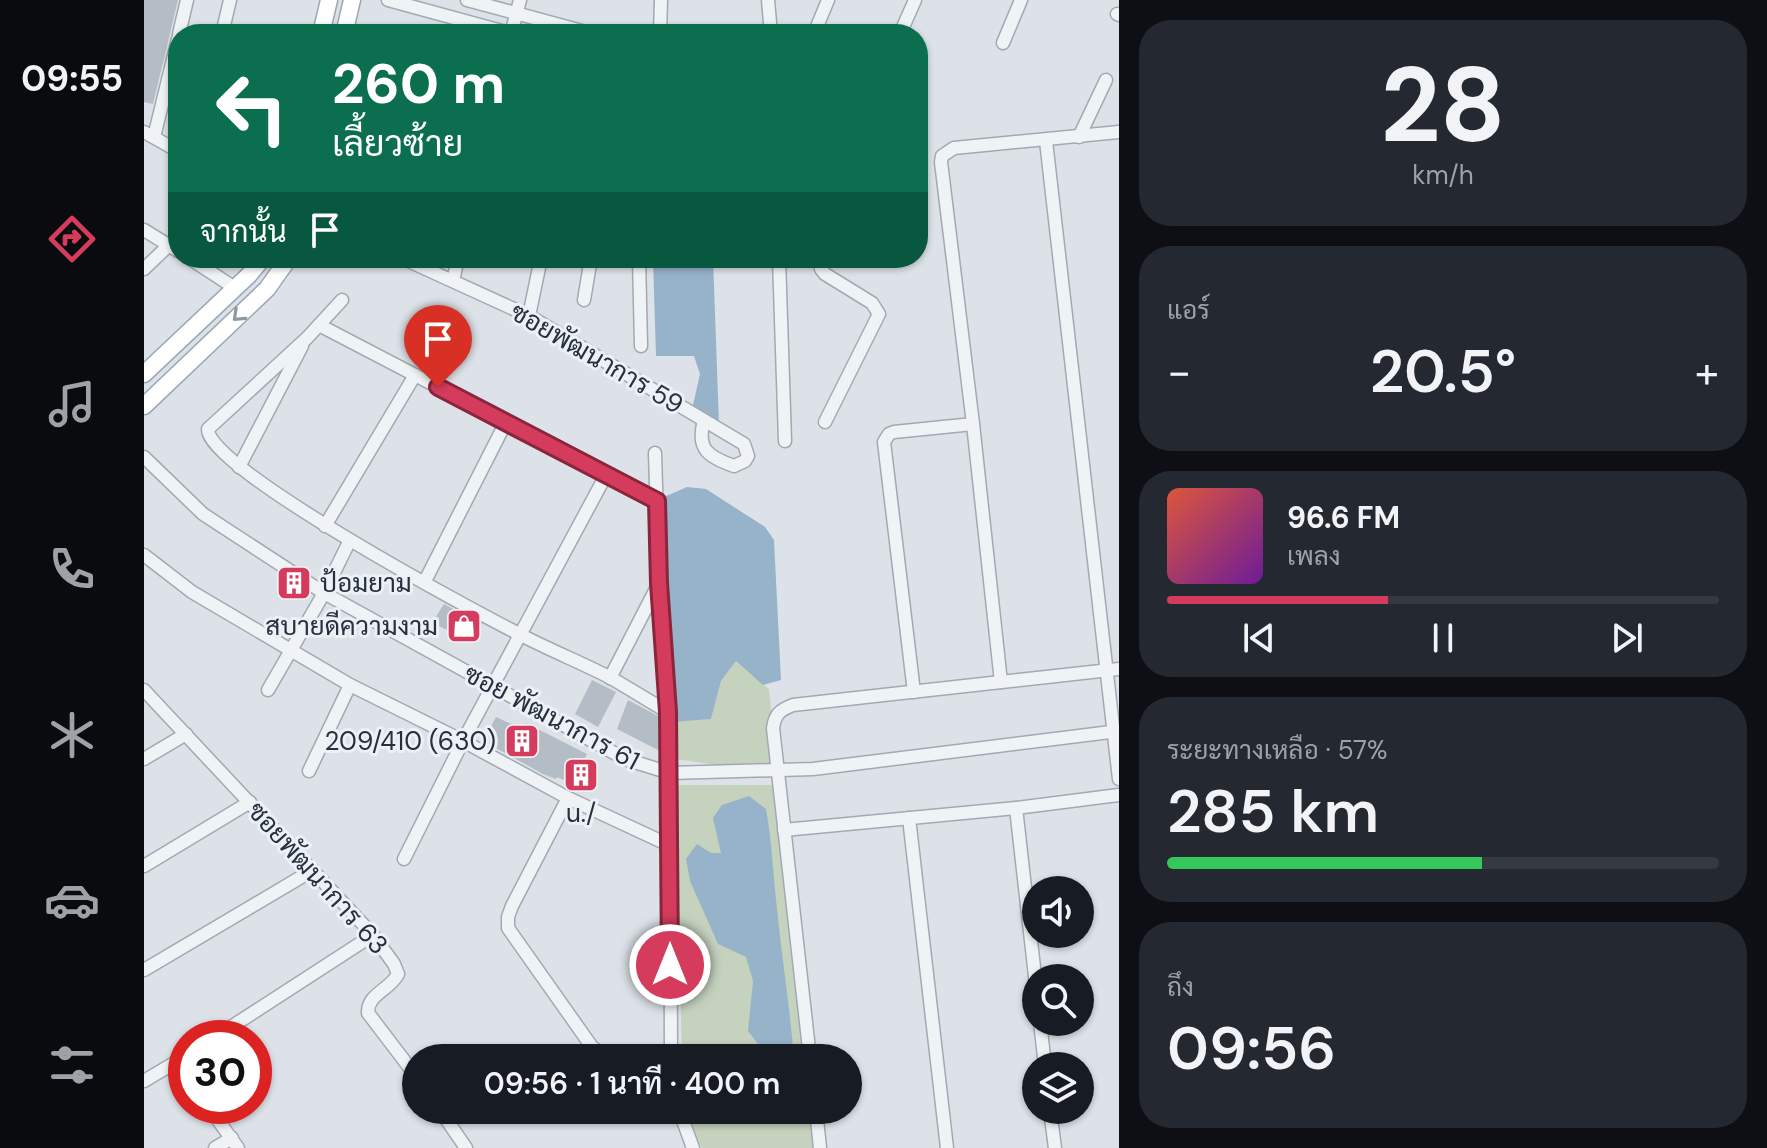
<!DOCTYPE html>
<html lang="th">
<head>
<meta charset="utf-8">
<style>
	body { margin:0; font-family:"DM Sans",Sarabun,sans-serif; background:#242831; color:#f1f3f6; height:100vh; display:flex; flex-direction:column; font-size:30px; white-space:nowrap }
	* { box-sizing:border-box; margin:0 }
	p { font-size:26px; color:#9ea1a6 }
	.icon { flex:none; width:44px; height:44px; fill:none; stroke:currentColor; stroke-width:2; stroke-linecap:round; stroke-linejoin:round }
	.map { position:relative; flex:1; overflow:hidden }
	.details { display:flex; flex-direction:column; gap:20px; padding:20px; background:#0d0f14; width:648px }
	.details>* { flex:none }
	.top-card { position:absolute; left:24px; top:24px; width:760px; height:244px; border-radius:32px; box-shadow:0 2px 6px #0004; background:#0b6e4f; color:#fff; overflow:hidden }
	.tools { position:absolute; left:878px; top:876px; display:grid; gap:16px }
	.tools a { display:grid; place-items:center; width:72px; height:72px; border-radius:50%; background:#171b24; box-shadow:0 2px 6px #0004; font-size:40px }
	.speed { position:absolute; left:24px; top:1020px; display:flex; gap:16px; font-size:40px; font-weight:700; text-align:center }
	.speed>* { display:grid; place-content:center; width:104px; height:104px; border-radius:50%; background:#171b24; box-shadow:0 2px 6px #0004; line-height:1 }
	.speed .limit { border:12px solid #d22; background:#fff; color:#111 }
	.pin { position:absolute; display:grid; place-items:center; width:68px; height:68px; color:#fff; margin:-82px -34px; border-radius:50% 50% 50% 0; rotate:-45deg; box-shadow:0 0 8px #0007 }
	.pin .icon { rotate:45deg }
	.me { position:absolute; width:88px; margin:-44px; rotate:0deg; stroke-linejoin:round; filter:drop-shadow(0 0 6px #0008) }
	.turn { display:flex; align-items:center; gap:28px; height:168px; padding:0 32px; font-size:36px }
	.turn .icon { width:104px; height:104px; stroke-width:2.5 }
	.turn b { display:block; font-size:56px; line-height:68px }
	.then { display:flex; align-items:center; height:76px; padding:0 32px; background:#0003; gap:16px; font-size:30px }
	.big { font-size:60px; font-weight:600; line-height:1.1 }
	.details .card { flex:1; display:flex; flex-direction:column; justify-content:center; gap:12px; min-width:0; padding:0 28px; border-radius:32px; background:#242831 }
	.details .dial { align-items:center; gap:0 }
	.dial b { font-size:104px; line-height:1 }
	.song { display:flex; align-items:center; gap:24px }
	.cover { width:96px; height:96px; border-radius:12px; background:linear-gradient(135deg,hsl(10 70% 55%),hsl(280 70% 35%)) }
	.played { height:8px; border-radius:4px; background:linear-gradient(90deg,#d43b5d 40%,#363941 40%) }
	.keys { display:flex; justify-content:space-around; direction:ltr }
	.heat { display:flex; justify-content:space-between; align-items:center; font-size:44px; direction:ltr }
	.charge { height:12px; border-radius:6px; background:linear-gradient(90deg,#34c759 57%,#363941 0) }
	.trip { position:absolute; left:258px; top:1044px; width:460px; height:80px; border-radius:40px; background:#171b24; box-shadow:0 2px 6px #0004; font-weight:600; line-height:80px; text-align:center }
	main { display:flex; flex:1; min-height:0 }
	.dock { display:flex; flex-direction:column; width:144px; justify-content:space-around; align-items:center; background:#090b0e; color:#9ea1a6 }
	.dock .icon { width:56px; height:56px }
	.dock .on { color:#d43b5d }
	.dock b { font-size:36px; color:#f1f3f6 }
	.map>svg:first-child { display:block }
	.green { fill:#c5d2be }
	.water { fill:#96b3ca }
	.building { fill:#b4bcc5 }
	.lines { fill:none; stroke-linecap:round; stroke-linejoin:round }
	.minor-casing { stroke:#a2a9b2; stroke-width:15 }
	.major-casing { stroke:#9ca7b4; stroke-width:19 }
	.minor { stroke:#f0f3f6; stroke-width:12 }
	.major { stroke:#fff; stroke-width:16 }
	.oneway { stroke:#92989f }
	.route-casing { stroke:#8a263c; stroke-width:20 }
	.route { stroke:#d43b5d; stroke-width:14 }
	.labels { text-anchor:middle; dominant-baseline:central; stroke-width:6; stroke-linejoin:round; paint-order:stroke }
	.street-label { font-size:26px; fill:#26313f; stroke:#edf1f6 }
	.poi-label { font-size:26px; fill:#26313f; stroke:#edf1f6; text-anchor:end }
</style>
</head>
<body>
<main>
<nav class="dock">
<b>09:55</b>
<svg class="icon on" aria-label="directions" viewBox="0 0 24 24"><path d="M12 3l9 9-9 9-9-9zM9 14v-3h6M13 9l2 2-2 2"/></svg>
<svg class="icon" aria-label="music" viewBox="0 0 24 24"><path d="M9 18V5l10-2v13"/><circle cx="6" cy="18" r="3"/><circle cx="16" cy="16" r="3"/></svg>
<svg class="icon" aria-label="phone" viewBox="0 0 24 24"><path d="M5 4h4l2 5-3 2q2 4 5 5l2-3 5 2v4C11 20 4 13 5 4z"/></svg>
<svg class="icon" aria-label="climate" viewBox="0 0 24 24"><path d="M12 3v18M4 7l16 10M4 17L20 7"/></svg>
<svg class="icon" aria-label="car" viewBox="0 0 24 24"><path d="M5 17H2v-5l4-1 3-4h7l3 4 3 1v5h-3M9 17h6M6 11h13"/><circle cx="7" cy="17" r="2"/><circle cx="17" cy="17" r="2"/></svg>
<svg class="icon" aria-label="filters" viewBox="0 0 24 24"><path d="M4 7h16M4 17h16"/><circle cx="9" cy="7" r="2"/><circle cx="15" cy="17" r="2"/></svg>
</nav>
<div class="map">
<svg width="975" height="1148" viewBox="0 0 975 1148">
	<rect width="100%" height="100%" fill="#dde2e8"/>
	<g class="green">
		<polygon points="592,661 625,689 634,774 532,759 534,721 567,719 577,681"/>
		<polygon points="534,785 633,785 661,1058 538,1058 533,854"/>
		<polygon points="544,1110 667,1110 672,1148 558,1148 545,1123"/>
	</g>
	<g class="water">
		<polygon points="509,258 569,258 575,424 549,405 556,374 550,356 512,356"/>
		<polygon points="543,487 562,489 621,527 630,540 637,680 619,685 592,661 577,681 567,719 528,722 520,497"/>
		<path d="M 605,796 L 622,809 C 628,842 629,875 633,909 C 638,959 646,1008 650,1058 L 625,1058 L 604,1031 L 609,981 L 602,957 L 574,944 L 546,881 L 542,859 L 553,844 L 567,853 L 577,853 L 569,818 L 578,805 Z"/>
	</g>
	<g class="building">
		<polygon points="0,0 34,0 9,104 0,102"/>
		<polygon points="300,604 333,622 325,640 288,623"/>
		<polygon points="448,680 472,692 454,727 431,714"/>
		<polygon points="484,700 514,716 516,751 473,729"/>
		<polygon points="352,717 378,729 382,723 443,754 439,762 447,767 435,787 413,777 412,779 399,774 339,741"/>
	</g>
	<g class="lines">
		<g class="minor-casing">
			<g id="minor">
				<polyline points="244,0 369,34"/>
				<polyline points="323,0 449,34"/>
				<polyline points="624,0 627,34"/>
				<polyline points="973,14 975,15"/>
				<polyline points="35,34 43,0"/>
				<polyline points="78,34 86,0"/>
				<polyline points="367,34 376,0"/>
				<polyline points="516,34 517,0"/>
				<polyline points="670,34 684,0"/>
				<polyline points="756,34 771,0"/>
				<polyline points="859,43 877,0"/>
				<polyline points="0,132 34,151"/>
				<polyline points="10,137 34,39"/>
				<polyline points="935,137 962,80"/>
				<polyline points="902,141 975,779"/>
				<polyline points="0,230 34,251"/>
				<polyline points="45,258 91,288"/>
				<path d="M 258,258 L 385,316 L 600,444 L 604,456 L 601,461 L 590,466 C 564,457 552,449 560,420"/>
				<polyline points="495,258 497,346"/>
				<polyline points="635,258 641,441"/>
				<polyline points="676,258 677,269 681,274 728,303 735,314 681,422"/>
				<polyline points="0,269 25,245"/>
				<polyline points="309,281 314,258"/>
				<path d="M 198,300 L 163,338 L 64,429 C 62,468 335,614 379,636 C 408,651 438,663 467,678 C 486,689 505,701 524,712"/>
				<polyline points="440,300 447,258"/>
				<polyline points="385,316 397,258"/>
				<polyline points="175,325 513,501"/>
				<polyline points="511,453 515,583 526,773 527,1058"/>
				<polyline points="0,457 59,514 180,593 481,759 526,773 669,769 975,731"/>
				<polyline points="95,467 158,346"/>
				<polyline points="181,526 271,375"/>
				<polyline points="0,555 48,592 206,685 319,741 424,798 525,845"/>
				<polyline points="281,581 362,422"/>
				<polyline points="466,678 514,585"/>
				<polyline points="857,682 829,424 797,162 798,156 810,148 975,132"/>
				<path d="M 0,690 L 229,935 L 250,964 L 254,974 C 246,990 223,994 224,1013 L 272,1076"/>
				<polyline points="124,690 180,593 205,542"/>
				<polyline points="770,692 740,442 745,434 750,432 829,424"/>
				<polyline points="0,759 42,734"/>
				<polyline points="165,771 206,685"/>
				<path d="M 424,798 L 368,906 L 364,917 L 364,928 L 448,1047 C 468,1063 502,1056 527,1056"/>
				<polyline points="872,808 892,985"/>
				<polyline points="765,818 803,1148"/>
				<polyline points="640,830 872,808 975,795"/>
				<polyline points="260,859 319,741 462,475"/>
				<polyline points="0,866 106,802"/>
				<polyline points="0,970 169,870"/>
				<polyline points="896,1022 901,1066"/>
				<polyline points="70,1038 229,935"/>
				<path d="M 666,1058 L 629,728 C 631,714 636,710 649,705 L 975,669"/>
				<polyline points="32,1062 42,1076"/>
				<polyline points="0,1081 42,1056"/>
				<polyline points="64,1106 94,1148"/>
				<polyline points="296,1110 322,1148"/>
				<polyline points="535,1110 549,1148"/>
				<polyline points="672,1110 676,1148"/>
				<polyline points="906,1110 911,1148"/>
				<polyline points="71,1148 88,1138"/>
			</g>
		</g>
		<g class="major-casing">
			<g id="major">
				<polyline points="177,34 185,0"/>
				<polyline points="200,34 208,0"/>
				<polyline points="0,374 105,275 119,258"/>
				<polyline points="0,406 123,289 145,258"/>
			</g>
		</g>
		<use href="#minor" class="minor"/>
		<use href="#major" class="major"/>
	</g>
	<defs><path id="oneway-chevron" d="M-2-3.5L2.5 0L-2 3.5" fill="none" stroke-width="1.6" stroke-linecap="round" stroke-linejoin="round" transform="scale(2)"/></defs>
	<use class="oneway" href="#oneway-chevron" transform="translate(94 316) rotate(137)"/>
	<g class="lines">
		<g class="route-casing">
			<polyline id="route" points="294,387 513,501 515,583 524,712 526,965"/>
		</g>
		<use href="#route" class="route"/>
	</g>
	<defs>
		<g id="building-square" transform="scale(1.8)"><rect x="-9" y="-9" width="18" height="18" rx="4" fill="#d43b5d" stroke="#edf1f6"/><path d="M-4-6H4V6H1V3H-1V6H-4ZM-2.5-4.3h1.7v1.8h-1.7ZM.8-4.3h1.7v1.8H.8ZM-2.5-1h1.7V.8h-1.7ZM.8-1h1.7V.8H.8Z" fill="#fff"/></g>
		<g id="shop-square" transform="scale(1.8)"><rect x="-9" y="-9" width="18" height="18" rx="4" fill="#d43b5d" stroke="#edf1f6"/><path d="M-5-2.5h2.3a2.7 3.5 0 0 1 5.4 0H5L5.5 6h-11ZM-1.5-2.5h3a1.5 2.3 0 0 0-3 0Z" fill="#fff"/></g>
	</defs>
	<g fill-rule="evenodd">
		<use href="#building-square" x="150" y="583"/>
		<use href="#shop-square" x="320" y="626"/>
		<use href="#building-square" x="378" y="741"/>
		<use href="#building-square" x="437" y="775"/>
	</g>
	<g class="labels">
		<g class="street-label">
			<text transform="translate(453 358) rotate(30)">ซอยพัฒนาการ 59</text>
			<text transform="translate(408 717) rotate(28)">ซอย พัฒนาการ 61</text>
			<text transform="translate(174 878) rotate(48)">ซอยพัฒนาการ 63</text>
		</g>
		<g class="poi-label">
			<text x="176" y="583" text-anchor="start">ป้อมยาม</text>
			<text x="294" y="626">สบายดีความงาม</text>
			<text x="352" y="741">209/410 (630)</text>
			<text x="437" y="813" text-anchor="middle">u./</text>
		</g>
	</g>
</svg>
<div class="tools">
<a><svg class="icon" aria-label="sound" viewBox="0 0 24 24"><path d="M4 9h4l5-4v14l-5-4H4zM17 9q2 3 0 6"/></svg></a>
<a><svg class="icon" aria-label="search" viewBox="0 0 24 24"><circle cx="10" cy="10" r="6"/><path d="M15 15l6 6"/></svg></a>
<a><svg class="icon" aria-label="layers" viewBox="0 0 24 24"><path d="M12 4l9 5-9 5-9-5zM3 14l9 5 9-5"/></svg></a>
</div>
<div class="speed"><div class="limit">30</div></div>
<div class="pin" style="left:294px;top:387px;background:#d93025"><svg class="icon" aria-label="arrive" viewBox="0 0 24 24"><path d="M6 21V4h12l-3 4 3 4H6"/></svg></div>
<svg class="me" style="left:526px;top:965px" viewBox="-20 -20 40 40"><circle r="17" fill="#d43b5d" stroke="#fff" stroke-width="3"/><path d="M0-11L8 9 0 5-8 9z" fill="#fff"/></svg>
<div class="trip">09:56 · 1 นาที · 400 m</div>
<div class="top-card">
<div class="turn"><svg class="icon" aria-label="left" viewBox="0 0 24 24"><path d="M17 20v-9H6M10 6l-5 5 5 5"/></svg><div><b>260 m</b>เลี้ยวซ้าย</div></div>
<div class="then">จากนั้น<svg class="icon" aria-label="arrive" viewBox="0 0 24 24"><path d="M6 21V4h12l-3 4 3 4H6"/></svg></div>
</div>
</div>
<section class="details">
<div class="card dial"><b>28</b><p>km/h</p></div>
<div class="card"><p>แอร์</p>
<div class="heat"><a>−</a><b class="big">20.5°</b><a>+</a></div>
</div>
<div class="card">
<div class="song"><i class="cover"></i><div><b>96.6 FM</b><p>เพลง</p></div></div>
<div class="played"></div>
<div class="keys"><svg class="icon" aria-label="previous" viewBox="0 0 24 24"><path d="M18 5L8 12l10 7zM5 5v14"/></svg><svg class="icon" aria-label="pause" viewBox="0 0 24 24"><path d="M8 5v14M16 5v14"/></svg><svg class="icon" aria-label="next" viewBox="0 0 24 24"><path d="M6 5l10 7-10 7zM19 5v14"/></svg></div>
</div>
<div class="card"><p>ระยะทางเหลือ · 57%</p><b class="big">285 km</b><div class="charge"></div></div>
<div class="card"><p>ถึง</p><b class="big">09:56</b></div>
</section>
</main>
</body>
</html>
